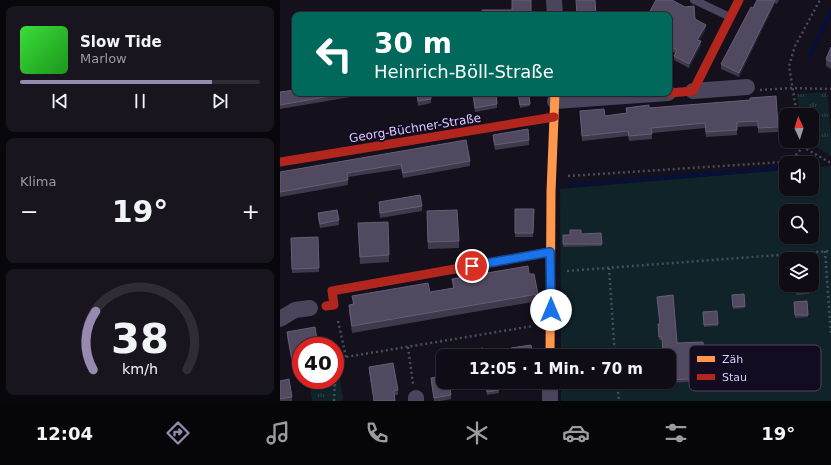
<!DOCTYPE html>
<html lang="de">
<head>
<meta charset="utf-8">
<style>
	body { margin:0; font-family:"DejaVu Sans",sans-serif; background:#18151e; color:#f1f3f6; height:100vh; display:flex; flex-direction:column; font-size:15px; white-space:nowrap }
	* { box-sizing:border-box; margin:0 }
	p { font-size:13px; color:#9b9ba0 }
	.icon { flex:none; width:22px; height:22px; fill:none; stroke:currentColor; stroke-width:2; stroke-linecap:round; stroke-linejoin:round }
	.map { position:relative; flex:1; overflow:hidden }
	.panel { display:flex; flex-direction:column; gap:6px; padding:6px; background:#08070c; width:280px }
	.panel>* { flex:none }
	.top-card { position:absolute; left:12px; top:12px; width:380px; height:84px; border-radius:8px; box-shadow:0 1px 3px #0004,0 0 0 1px #2f2c34; background:#00695c; color:#fff; overflow:hidden }
	.needle { width:26px; rotate:356deg }
	.buttons { position:absolute; left:499px; top:108px; display:grid; gap:8px }
	.buttons a { display:grid; place-items:center; width:40px; height:40px; border-radius:8px; background:#0f0c15; box-shadow:0 1px 3px #0004,0 0 0 1px #2f2c34; font-size:20px }
	.speed { position:absolute; left:12px; top:337px; display:flex; gap:8px; font-size:20px; font-weight:700; text-align:center }
	.speed>* { display:grid; place-content:center; width:52px; height:52px; border-radius:50%; background:#0f0c15; box-shadow:0 1px 3px #0004,0 0 0 1px #2f2c34; line-height:1 }
	.speed .limit { border:6px solid #d22; background:#fff; color:#111 }
	.pin { position:absolute; display:grid; place-items:center; width:34px; height:34px; color:#fff; margin:-17px; border:2px solid #fff; border-radius:50%; box-shadow:0 1px 4px #0007 }
	.me { position:absolute; width:44px; margin:-22px; rotate:0deg; stroke-linejoin:round; filter:drop-shadow(0 0 3px #0008) }
	.turn { display:flex; align-items:center; gap:14px; height:84px; padding:0 16px; font-size:18px }
	.turn .icon { width:52px; height:52px; stroke-width:2.5 }
	.turn b { display:block; font-size:28px; line-height:34px }
	.big { font-size:30px; font-weight:800; line-height:1.1 }
	.panel .card { flex:1; display:flex; flex-direction:column; justify-content:center; gap:6px; min-width:0; padding:0 14px; border-radius:8px; background:#18151e }
	.panel .dial { align-items:center; gap:0 }
	.dial svg { height:104px; overflow:visible; fill:none; stroke:#2f2c34; stroke-width:7; stroke-linecap:round; text-anchor:middle }
	.dial text { fill:#f1f3f6; stroke:none }
	.song { display:flex; align-items:center; gap:12px }
	.cover { width:48px; height:48px; border-radius:6px; background:linear-gradient(135deg,hsl(120 70% 55%),hsl(120 70% 35%)) }
	.played { height:4px; border-radius:2px; background:linear-gradient(90deg,#968ab0 80%,#2f2c34 80%) }
	.keys { display:flex; justify-content:space-around; direction:ltr }
	.heat { display:flex; justify-content:space-between; align-items:center; font-size:22px; direction:ltr }
	.trip { position:absolute; left:156px; top:349px; width:240px; height:40px; border-radius:8px; background:#0f0c15; box-shadow:0 1px 3px #0004,0 0 0 1px #2f2c34; font-weight:800; line-height:40px; text-align:center }
	.tabs { display:flex; height:64px; justify-content:space-around; align-items:center; background:#060508; color:#9b9ba0 }
	.tabs .icon { width:28px; height:28px }
	.tabs .active { color:#968ab0 }
	.tabs b { font-size:18px; color:#f1f3f6 }
	main { display:flex; flex:1; min-height:0 }
	.map>svg:first-child { display:block }
	.grass { fill:url(#grass-tufts) }
	.garden { fill:#0f2329; fill-rule:evenodd }
	.lines { fill:none; stroke-linecap:round; stroke-linejoin:round }
	.stream { stroke:#070f3b; stroke-width:4 }
	.path { stroke:#454e5f; stroke-width:2.5; stroke-dasharray:2 3; stroke-linecap:butt }
	.lane { stroke:#4a445d; stroke-width:8 }
	.street { stroke:#4a445d; stroke-width:16 }
	.slow { stroke:#ff974d; stroke-width:9 }
	.jam { stroke:#b3261e; stroke-width:9 }
	.wall { fill:#40394c }
	.shaded-wall { fill:#272230 }
	.building { fill:#51495f; stroke:#665d78 }
	.route-casing { stroke:#114b97; stroke-width:10 }
	.route { stroke:#1a73e8; stroke-width:7 }
	.labels { text-anchor:middle; dominant-baseline:central; stroke-width:4; stroke-linejoin:round; paint-order:stroke }
	.street-label { font-size:12px; fill:#dccbff; stroke:#130c20 }
	.key { fill:#130c20; stroke:#4f4563; stroke-width:1 }
	.key-label { font-size:11px; fill:#dccbff }
</style>
</head>
<body>
<main>
<section class="panel">
<div class="card">
<div class="song"><i class="cover"></i><div><b>Slow Tide</b><p>Marlow</p></div></div>
<div class="played"></div>
<div class="keys"><svg class="icon" aria-label="previous" viewBox="0 0 24 24"><path d="M18 5L8 12l10 7zM5 5v14"/></svg><svg class="icon" aria-label="pause" viewBox="0 0 24 24"><path d="M8 5v14M16 5v14"/></svg><svg class="icon" aria-label="next" viewBox="0 0 24 24"><path d="M6 5l10 7-10 7zM19 5v14"/></svg></div>
</div>
<div class="card"><p>Klima</p>
<div class="heat"><a>−</a><b class="big">19°</b><a>+</a></div>
</div>
<div class="card dial"><svg viewBox="0 0 100 80">
<path d="M14 69A42 42 0 1 1 86 69"/>
<path d="M14 69A42 42 0 0 1 16 24" stroke="#968ab0"/>
<text x="50" y="56" font-size="32" font-weight="700">38</text>
<text x="50" y="72" font-size="11">km/h</text>
</svg></div>
</section>
<div class="map">
<svg width="551" height="401" viewBox="0 0 551 401">
	<defs>
		<pattern id="grass-tufts" width="24" height="20" patternUnits="userSpaceOnUse"><rect width="24" height="20" fill="#0f2329"/><path d="M3 7l-1-3M5 7V3M7 7l1-3M15 17l-1-3M17 17v-4M19 17l1-3" fill="none" stroke="#314249"/></pattern>
	</defs>
	<rect width="100%" height="100%" fill="#14101c"/>
	<g class="grass">
		<polygon points="547,92 551,134 551,156 526,141 532,141 532,115 520,115 517,94"/>
		<polygon points="59,373 63,401 32,401 29,380 55,380 55,374"/>
	</g>
	<path class="garden" d="M 551,166 L 551,401 L 281,401 L 281,382 L 389,382 L 389,356 L 281,356 L 280,189 L 506,170 L 506,189 L 532,189 L 532,168 ZM 506,211 L 532,211 L 532,237 L 506,237 ZM 506,259 L 532,259 L 532,285 L 506,285 Z"/>
	<g class="lines">
		<g class="stream">
			<polyline points="529,57 551,12"/>
			<polyline points="289,185 506,168"/>
		</g>
		<g class="path">
			<polyline points="480,90 512,88 551,89"/>
			<polyline points="517,115 509,66 515,46 540,0"/>
			<polyline points="522,141 523,147"/>
			<polyline points="288,176 503,162 514,157 523,147 549,162 551,162"/>
			<polyline points="545,251 551,335"/>
			<polyline points="329,268 335,356"/>
			<polyline points="287,271 551,251"/>
			<polyline points="58,321 66,357"/>
			<polyline points="128,347 133,384"/>
			<polyline points="55,373 60,363 66,357 253,326"/>
			<polyline points="337,382 339,401"/>
			<polyline points="54,401 55,380"/>
		</g>
		<polyline class="lane" points="414,0 450,17"/>
		<g class="street">
			<polyline points="274,0 275,15"/>
			<polyline points="413,91 467,87"/>
			<polyline points="275,101 388,93"/>
			<polyline points="0,319 15,310 30,308"/>
			<polyline points="136,398 136,401"/>
			<polyline points="270,401 270,382"/>
		</g>
		<polyline class="slow" points="270,356 271,192 275,93"/>
		<g class="jam">
			<polyline points="389,93 413,91 459,0"/>
			<polyline points="0,162 274,117"/>
			<polyline points="46,306 54,305 52,291 270,252"/>
		</g>
	</g>
	<g class="wall">
		<polygon points="477,0 499,0 497,4 495,3 459,77 441,69 441,64"/>
		<polygon points="370,11 415,19 426,29 419,41 421,45 409,68 394,60 394,56 395,53 389,50 389,15 370,15"/>
		<polygon points="551,47 551,69 546,66 546,59"/>
		<polygon points="0,92 15,93 94,93 0,109"/>
		<polygon points="136,93 150,93 151,99 151,103 138,106"/>
		<polygon points="192,93 216,93 217,104 217,108 195,112"/>
		<polygon points="238,93 250,104 250,106 240,108"/>
		<polygon points="470,100 498,127 498,132 478,133 478,126 457,127 457,135 426,137 425,128 372,133 372,139 349,141 348,136 302,141 300,111 325,116 346,113 346,108 369,108"/>
		<polygon points="213,135 249,140 249,145 215,150 213,140"/>
		<polygon points="186,140 190,161 190,166 123,178 121,169 68,177 68,185 0,197 0,172"/>
		<polygon points="99,202 142,206 142,211 100,218 99,207"/>
		<polygon points="235,209 254,209 253,237 235,237"/>
		<polygon points="38,213 59,220 59,225 40,228 38,218"/>
		<polygon points="147,218 179,241 179,248 148,249"/>
		<polygon points="78,230 109,255 109,262 80,264"/>
		<polygon points="321,233 322,246 283,247 283,235"/>
		<polygon points="38,237 39,272 12,273 11,238"/>
		<polygon points="249,274 258,294 258,301 72,333 69,312 69,305 73,305 72,296 150,292 173,288 172,279"/>
		<polygon points="516,285 529,285 529,294 516,295"/>
		<polygon points="464,294 465,308 453,309 452,295"/>
		<polygon points="377,297 397,343 423,342 426,381 389,383 389,356 382,340 379,340 378,324 380,324"/>
		<polygon points="527,301 528,317 515,318 514,302"/>
		<polygon points="437,311 438,326 424,327 423,312"/>
		<polygon points="7,332 21,346 21,363 12,364 7,336"/>
		<polygon points="507,349 510,390 498,391 494,353"/>
		<polygon points="89,367 118,390 118,395 115,395 115,401 94,401 89,372"/>
		<polygon points="151,378 171,395 171,399 161,401 154,401 151,383"/>
		<polygon points="0,381 12,397 12,401 0,401"/>
		<polygon points="205,382 218,382 219,393 207,395"/>
	</g>
	<g class="shaded-wall">
		<polygon points="495,0 495,3 459,77 459,73"/>
		<polygon points="426,25 426,29 417,44 417,40"/>
		<polygon points="421,41 421,45 409,68 409,64"/>
	</g>
	<g class="building">
		<polygon points="232,0 251,0 251,15 203,15 202,10 232,10"/>
		<polygon points="296,0 315,0 316,15 297,15"/>
		<polygon points="376,0 392,0 405,7 414,6 415,19 426,25 417,40 421,41 409,64 394,56 397,50 389,46 389,15 375,15 375,14 370,11"/>
		<polygon points="477,0 495,0 459,73 441,64 471,7 473,8"/>
		<polygon points="551,47 551,62 546,59"/>
		<polygon points="15,90 15,93 67,93 0,105 0,92"/>
		<polygon points="137,93 150,93 151,99 138,101"/>
		<polygon points="193,93 216,93 217,104 195,108"/>
		<polygon points="238,93 249,93 250,104 240,105"/>
		<polygon points="496,96 498,127 478,128 478,121 457,122 457,130 426,132 425,123 371,128 372,134 349,136 348,131 302,136 300,111 324,109 325,116 347,113 346,108 369,105 369,108 470,100 470,98"/>
		<polygon points="248,129 249,140 215,145 213,135"/>
		<polygon points="186,140 190,161 123,173 121,164 67,173 68,180 0,192 0,172"/>
		<polygon points="140,195 142,206 100,213 99,202"/>
		<rect x="516" y="205" width="13" height="6"/>
		<polygon points="235,209 254,209 253,233 235,233"/>
		<polygon points="57,210 59,220 40,224 38,213"/>
		<polygon points="177,210 179,241 148,242 147,211"/>
		<polygon points="108,222 109,255 80,257 78,223"/>
		<polygon points="290,230 301,230 301,234 321,233 322,244 283,244 283,235 290,235"/>
		<polygon points="38,237 39,268 12,269 11,238"/>
		<polygon points="248,266 249,274 254,274 258,294 72,326 69,305 74,304 72,296 148,283 150,292 174,288 172,279"/>
		<rect x="516" y="285" width="13" height="7"/>
		<polygon points="464,294 465,306 453,307 452,295"/>
		<polygon points="393,295 397,343 423,342 426,378 389,380 389,356 383,356 382,337 379,337 378,324 380,324 377,297"/>
		<polygon points="527,301 528,315 515,315 514,302"/>
		<polygon points="437,311 438,324 424,325 423,312"/>
		<polygon points="35,327 38,346 21,346 21,358 12,360 7,332"/>
		<polygon points="251,345 253,356 233,356 231,348"/>
		<polygon points="203,348 205,356 187,356 186,351"/>
		<polygon points="113,363 118,390 114,391 115,401 94,401 89,367"/>
		<polygon points="163,376 163,382 169,382 171,395 154,398 151,378"/>
		<polygon points="9,379 12,397 0,399 0,381"/>
		<polygon points="206,382 218,382 219,390 207,392"/>
	</g>
	<g class="lines">
		<g class="route-casing">
			<polyline id="route" points="192,266 270,252 271,310"/>
		</g>
		<use href="#route" class="route"/>
	</g>
	<g class="labels">
		<g class="street-label">
			<text transform="translate(135 128) rotate(-9)">Georg-Büchner-Straße</text>
		</g>
	</g>
	<rect x="409" y="345" width="132" height="46" rx="6" class="key"/>
	<rect x="417" y="356" width="18" height="6" fill="#ff974d"/>
	<rect x="417" y="374" width="18" height="6" fill="#b3261e"/>
	<g class="key-label">
		<text x="442" y="363">Zäh</text>
		<text x="442" y="381">Stau</text>
	</g>
</svg>
<div class="buttons">
<a><svg class="needle" viewBox="-14 -14 28 28"><path d="M0-13l5 13h-10z" fill="#e53935"/><path d="M0 13l5-13h-10z" fill="#9b9ba0"/></svg></a>
<a><svg class="icon" aria-label="sound" viewBox="0 0 24 24"><path d="M4 9h4l5-4v14l-5-4H4zM17 9q2 3 0 6"/></svg></a>
<a><svg class="icon" aria-label="search" viewBox="0 0 24 24"><circle cx="10" cy="10" r="6"/><path d="M15 15l6 6"/></svg></a>
<a><svg class="icon" aria-label="layers" viewBox="0 0 24 24"><path d="M12 4l9 5-9 5-9-5zM3 14l9 5 9-5"/></svg></a>
</div>
<div class="speed"><div class="limit">40</div></div>
<div class="pin" style="left:192px;top:266px;background:#d93025"><svg class="icon" aria-label="arrive" viewBox="0 0 24 24"><path d="M6 21V4h12l-3 4 3 4H6"/></svg></div>
<svg class="me" style="left:271px;top:310px" viewBox="-20 -20 40 40"><circle r="19" fill="#fff"/><path d="M0-13L10 11 0 6-10 11z" fill="#1a73e8"/></svg>
<div class="trip">12:05 · 1 Min. · 70 m</div>
<div class="top-card">
<div class="turn"><svg class="icon" aria-label="left" viewBox="0 0 24 24"><path d="M17 20v-9H6M10 6l-5 5 5 5"/></svg><div><b>30 m</b>Heinrich-Böll-Straße</div></div>
</div>
</div>
</main>
<nav class="tabs">
<b>12:04</b>
<svg class="icon active" aria-label="directions" viewBox="0 0 24 24"><path d="M12 3l9 9-9 9-9-9zM9 14v-3h6M13 9l2 2-2 2"/></svg>
<svg class="icon" aria-label="music" viewBox="0 0 24 24"><path d="M9 18V5l10-2v13"/><circle cx="6" cy="18" r="3"/><circle cx="16" cy="16" r="3"/></svg>
<svg class="icon" aria-label="phone" viewBox="0 0 24 24"><path d="M5 4h4l2 5-3 2q2 4 5 5l2-3 5 2v4C11 20 4 13 5 4z"/></svg>
<svg class="icon" aria-label="climate" viewBox="0 0 24 24"><path d="M12 3v18M4 7l16 10M4 17L20 7"/></svg>
<svg class="icon" aria-label="car" viewBox="0 0 24 24"><path d="M5 17H2v-5l4-1 3-4h7l3 4 3 1v5h-3M9 17h6M6 11h13"/><circle cx="7" cy="17" r="2"/><circle cx="17" cy="17" r="2"/></svg>
<svg class="icon" aria-label="filters" viewBox="0 0 24 24"><path d="M4 7h16M4 17h16"/><circle cx="9" cy="7" r="2"/><circle cx="15" cy="17" r="2"/></svg>
<b>19°</b>
</nav>
</body>
</html>
